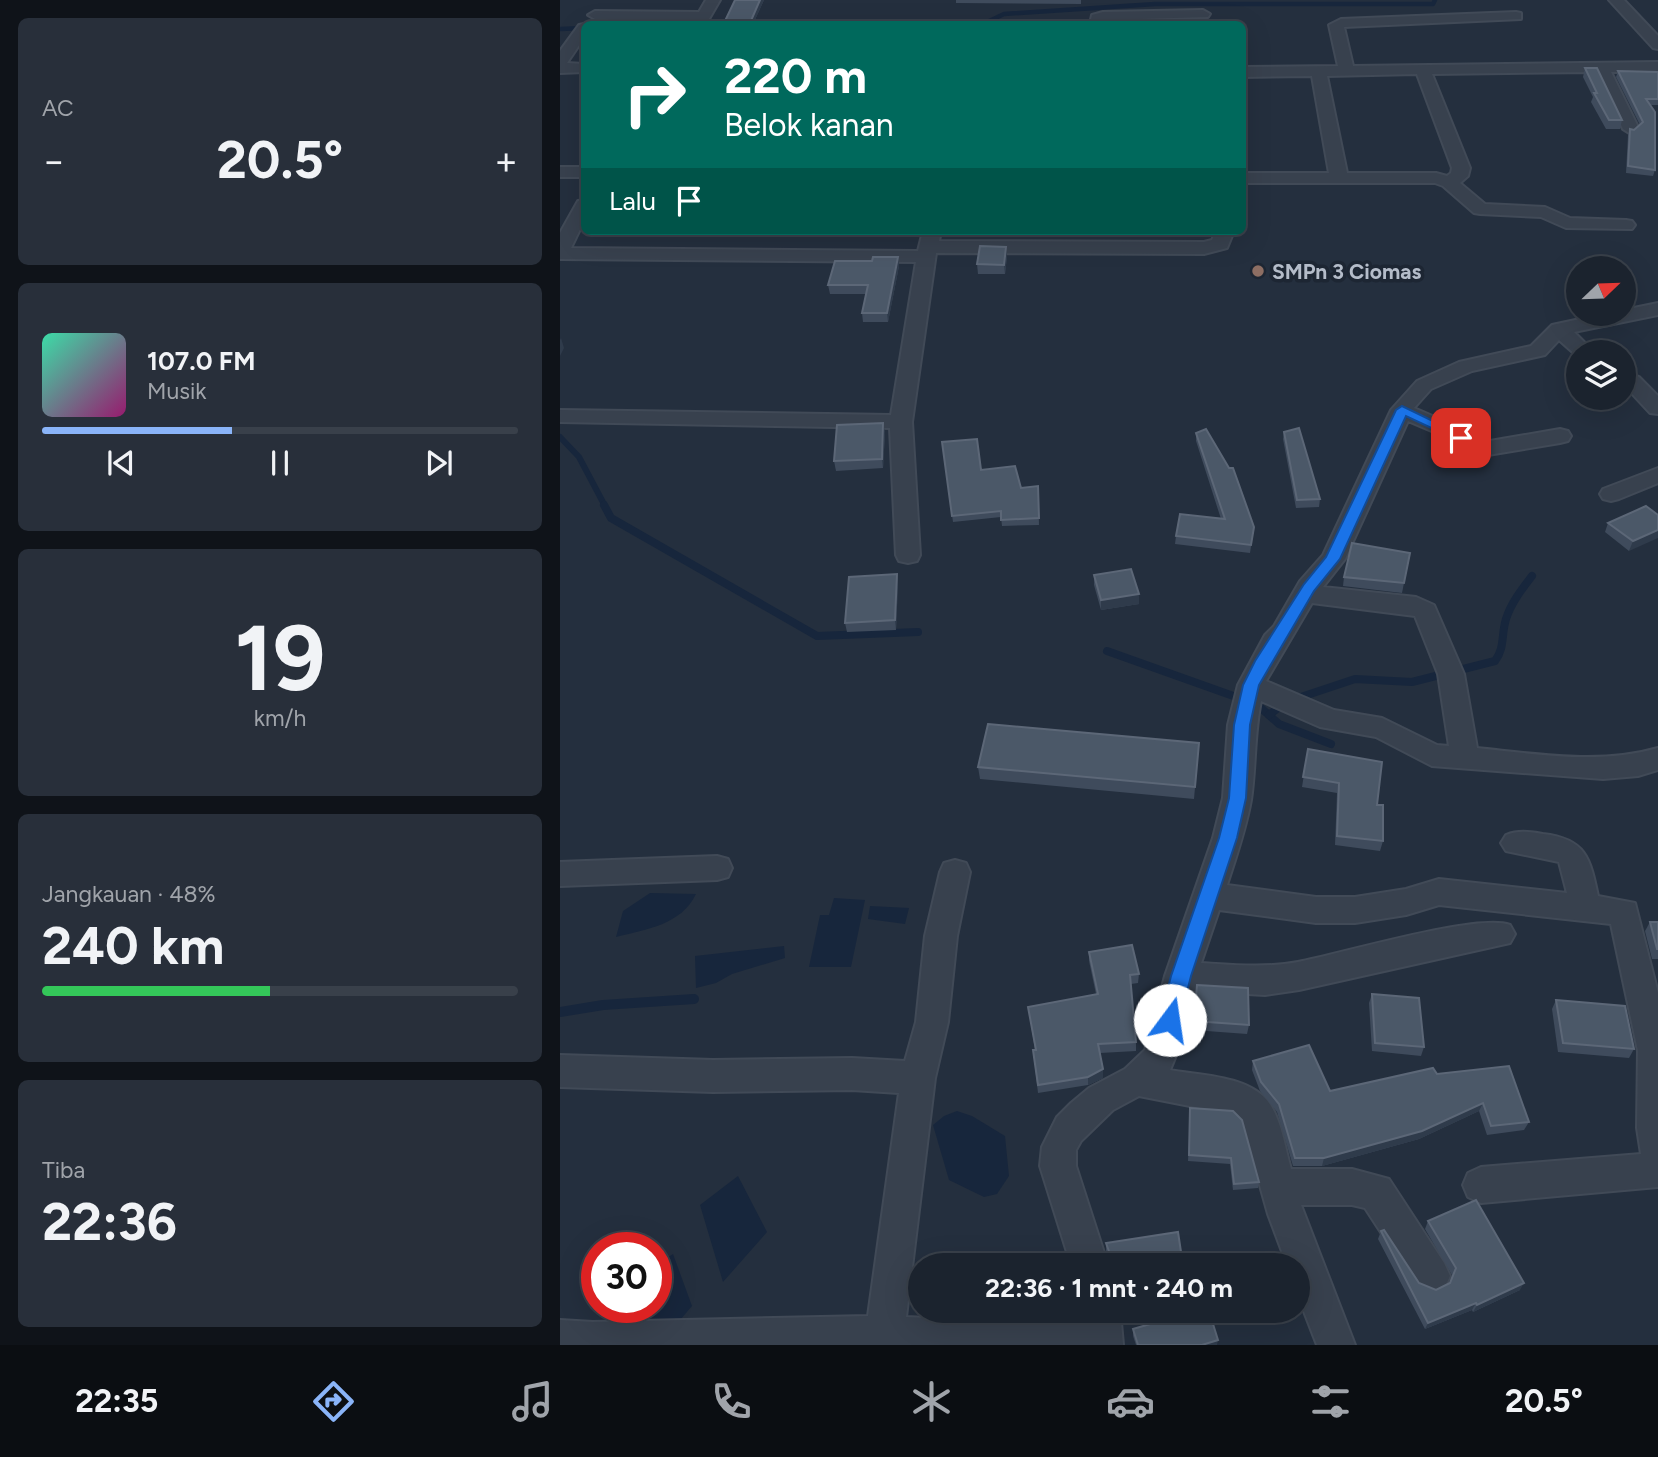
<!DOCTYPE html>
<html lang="id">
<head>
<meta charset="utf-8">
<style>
	body { margin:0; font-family:Figtree,sans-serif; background:#282f3a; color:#f1f3f6; height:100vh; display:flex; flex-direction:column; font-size:26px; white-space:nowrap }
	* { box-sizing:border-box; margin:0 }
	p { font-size:23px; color:#a0a4aa }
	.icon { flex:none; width:38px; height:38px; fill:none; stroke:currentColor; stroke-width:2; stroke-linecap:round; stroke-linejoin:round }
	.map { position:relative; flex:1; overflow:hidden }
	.details { display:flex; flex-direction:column; gap:18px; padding:18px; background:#0f1319; width:560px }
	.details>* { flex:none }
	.hud { position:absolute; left:21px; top:21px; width:665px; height:214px; border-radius:10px; box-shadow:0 7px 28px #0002,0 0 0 2px #39404a; background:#00695c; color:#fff; overflow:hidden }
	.needle { width:46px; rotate:67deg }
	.tools { position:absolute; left:1006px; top:256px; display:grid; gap:14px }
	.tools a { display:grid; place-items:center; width:70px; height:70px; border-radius:50%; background:#1b232e; box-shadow:0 7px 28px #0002,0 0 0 2px #39404a; font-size:35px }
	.speed { position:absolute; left:21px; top:1232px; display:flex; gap:14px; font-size:35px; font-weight:700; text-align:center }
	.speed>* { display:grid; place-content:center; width:91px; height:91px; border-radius:50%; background:#1b232e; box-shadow:0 7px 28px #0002,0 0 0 2px #39404a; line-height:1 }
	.speed .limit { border:10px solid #d22; background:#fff; color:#111 }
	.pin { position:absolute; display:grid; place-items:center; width:60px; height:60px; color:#fff; margin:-30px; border-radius:14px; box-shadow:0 4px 10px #0006 }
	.me { position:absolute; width:77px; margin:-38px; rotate:14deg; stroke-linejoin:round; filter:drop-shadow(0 0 5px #0008) }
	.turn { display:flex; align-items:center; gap:24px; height:147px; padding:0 28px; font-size:32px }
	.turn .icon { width:91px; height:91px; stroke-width:2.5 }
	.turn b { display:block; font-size:49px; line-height:60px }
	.then { display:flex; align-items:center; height:66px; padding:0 28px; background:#0003; gap:14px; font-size:26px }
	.big { font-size:52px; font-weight:700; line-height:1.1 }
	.details .card { flex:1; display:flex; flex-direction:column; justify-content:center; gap:10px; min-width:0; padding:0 24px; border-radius:10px; background:#282f3a }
	.details .dial { align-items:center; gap:0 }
	.dial b { font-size:91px; line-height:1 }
	.song { display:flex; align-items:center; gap:21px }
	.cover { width:84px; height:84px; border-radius:10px; background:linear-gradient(135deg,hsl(160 70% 55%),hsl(320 70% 35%)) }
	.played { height:7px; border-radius:4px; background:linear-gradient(90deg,#8ab4f8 40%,#39404a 40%) }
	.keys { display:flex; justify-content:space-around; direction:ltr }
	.heat { display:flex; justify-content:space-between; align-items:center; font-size:38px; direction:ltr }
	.charge { height:10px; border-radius:5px; background:linear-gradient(90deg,#34c759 48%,#39404a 0) }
	.trip { position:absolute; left:348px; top:1253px; width:402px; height:70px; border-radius:35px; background:#1b232e; box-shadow:0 7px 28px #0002,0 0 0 2px #39404a; font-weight:700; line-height:70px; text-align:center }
	.tab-bar { display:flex; height:112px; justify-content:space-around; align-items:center; background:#0b0e12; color:#a0a4aa }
	.tab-bar .icon { width:49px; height:49px }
	.tab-bar .current { color:#8ab4f8 }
	.tab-bar b { font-size:32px; color:#f1f3f6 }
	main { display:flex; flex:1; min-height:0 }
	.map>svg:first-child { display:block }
	.water { fill:#17263c }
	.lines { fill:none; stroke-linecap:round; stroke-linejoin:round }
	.stream-far3 { stroke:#17263c; stroke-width:4.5 }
	.stream-far2 { stroke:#17263c; stroke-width:6 }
	.stream-far1 { stroke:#17263c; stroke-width:8 }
	.stream { stroke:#17263c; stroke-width:10 }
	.street-casing { stroke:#414a57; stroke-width:4 }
	.street { fill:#38414e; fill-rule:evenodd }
	.wall { fill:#3f4b5c }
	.shaded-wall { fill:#2f3b4b }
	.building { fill:#4b5868; stroke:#5c6777; stroke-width:2 }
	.route { fill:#1a73e8; stroke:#114b97; stroke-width:2 }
	.education-dot { fill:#8d6e63; stroke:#1d2633; stroke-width:2.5 }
	.labels { text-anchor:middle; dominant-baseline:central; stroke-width:7; stroke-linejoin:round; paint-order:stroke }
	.far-poi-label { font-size:21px; font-weight:bold; fill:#b4bcc9; stroke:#1d2633; text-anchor:start }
</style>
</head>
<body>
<main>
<section class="details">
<div class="card"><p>AC</p>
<div class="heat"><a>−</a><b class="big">20.5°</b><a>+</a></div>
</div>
<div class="card">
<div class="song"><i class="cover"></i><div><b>107.0 FM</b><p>Musik</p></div></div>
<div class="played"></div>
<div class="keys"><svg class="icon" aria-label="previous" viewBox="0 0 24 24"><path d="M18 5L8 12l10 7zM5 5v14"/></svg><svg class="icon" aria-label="pause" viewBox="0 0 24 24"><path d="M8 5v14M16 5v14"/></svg><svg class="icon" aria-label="next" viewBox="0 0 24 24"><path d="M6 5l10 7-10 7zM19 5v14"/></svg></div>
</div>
<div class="card dial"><b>19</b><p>km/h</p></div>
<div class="card"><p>Jangkauan · 48%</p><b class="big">240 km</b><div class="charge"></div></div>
<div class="card"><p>Tiba</p><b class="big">22:36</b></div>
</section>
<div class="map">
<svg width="1098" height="1345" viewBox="0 0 1098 1345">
	<rect width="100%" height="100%" fill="#242f3e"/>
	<g class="water">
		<path d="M 90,893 L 136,894 C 121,925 87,929 56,937 L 63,911 Z"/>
		<polygon points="274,898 305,900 291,967 249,967 260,915 269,915"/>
		<polygon points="310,906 349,908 345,924 308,919"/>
		<polygon points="224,946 225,958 172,974 156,983 136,988 135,956"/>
		<polygon points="397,1111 412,1116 445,1136 449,1176 437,1194 424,1197 389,1180 373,1125 384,1116"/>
		<polygon points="178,1176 207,1232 163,1282 140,1205"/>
		<polygon points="113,1254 132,1306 115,1326 82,1321 52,1325 45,1307 96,1307 96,1265"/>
	</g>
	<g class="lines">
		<g class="stream-far3">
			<polyline points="84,24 94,24"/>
			<polyline points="423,24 444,14 595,4 873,4 875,0"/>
			<polyline points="0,29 24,28"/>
		</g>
		<polyline class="stream-far2" points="0,437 19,457 45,506"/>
		<g class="stream-far1">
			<polyline points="44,505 51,518 257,636 358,632"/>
			<polyline points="547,651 679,698"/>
			<path d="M 735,699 L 795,679 L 852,682 L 935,661 C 945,648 941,635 946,619 C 951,603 962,589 972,576"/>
			<polyline points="701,708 719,724 771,744"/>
			<polyline points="709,715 723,704"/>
		</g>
		<polyline class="stream" points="0,1012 43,1005 134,999"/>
		<g class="street-casing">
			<g id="street">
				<polygon points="146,0 160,0 149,19 144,20 35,19 28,15 35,11 139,12"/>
				<polygon points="1049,0 1064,0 1098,36 1098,49 1093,48"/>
				<polygon points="643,10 650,14 648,17 544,20 544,24 530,24 532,15 543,12"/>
				<path d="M 956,12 L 961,13 L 961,19 L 784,27 L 793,66 L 1098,62 L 1098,72 L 1051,72 L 1079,129 L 1071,134 L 1063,129 L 1035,72 L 872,74 L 910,168 L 908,176 L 900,183 L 925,204 L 985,207 L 1010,218 L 1066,220 L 1072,221 L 1075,225 L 1072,229 L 1006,228 L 981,217 L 920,214 L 914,213 L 883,186 L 875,183 L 682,183 L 682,173 L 769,173 L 752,76 L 682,77 L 682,67 L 778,66 L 769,25 L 781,19 ZM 857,74 L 892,168 L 891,173 L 887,176 L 876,173 L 787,173 L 767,76 Z"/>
				<polygon points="24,24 27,24 24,24 24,38 7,63 24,64 24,72 0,73 0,51 19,25"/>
				<rect x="0" y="167" width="24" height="10"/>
				<polygon points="24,200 24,221 11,248 358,251 363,231 381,231 379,241 644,242 652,240 656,231 674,231 667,248 644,254 376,253 352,422 360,555 357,561 348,563 339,561 336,555 330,428 0,422 0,410 331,415 356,262 0,259 0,233 18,201"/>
				<path d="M 1098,303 L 1098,315 L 1014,332 L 1034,352 L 1018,352 L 1017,356 L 999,340 L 985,355 L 912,371 L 871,389 L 854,408 L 930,441 L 1000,429 L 1008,431 L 1011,436 L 1008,441 L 1000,443 L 928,455 L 848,421 L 785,559 L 763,587 L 856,597 L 874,605 L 904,674 L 917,748 C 976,754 1040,765 1098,748 L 1098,770 L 1078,776 L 1043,779 L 872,766 L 816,737 L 760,727 L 701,701 C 694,734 696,767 691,800 C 686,829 676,857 667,885 L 756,897 L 795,897 L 846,889 L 879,879 L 1007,893 L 999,862 L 946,851 L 941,843 L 946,835 C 959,830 970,832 983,834 C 1026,839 1030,858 1038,896 L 1075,903 L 1098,993 L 1098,1187 L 921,1203 L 908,1197 L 903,1185 L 908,1173 L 921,1167 L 1081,1154 L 1077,1128 L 1078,1051 L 1051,924 L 879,905 L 846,915 L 795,923 L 756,923 L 659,910 L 641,963 C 674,965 706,968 738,962 C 781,954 917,913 950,925 L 955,934 L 950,943 L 739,990 L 705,995 L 634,991 L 622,1041 L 610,1070 C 640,1076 693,1075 711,1106 C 722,1124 725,1149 731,1169 L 792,1169 L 829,1179 L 884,1263 L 890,1276 L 884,1289 L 871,1295 L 858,1289 L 805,1208 L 792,1205 L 741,1205 L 795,1345 L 757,1345 L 738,1296 L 738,1265 L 727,1265 L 708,1214 L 683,1125 L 671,1114 L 579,1096 L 553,1110 L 521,1141 L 516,1150 L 516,1166 L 548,1265 L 511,1265 L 480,1166 L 482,1147 L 497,1117 L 511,1103 L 529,1088 L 565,1069 L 585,1050 L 605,976 L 653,838 L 663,798 L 668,725 L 678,685 L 705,635 L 714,626 L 740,581 L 763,555 L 831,410 L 857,381 L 899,362 L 971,346 L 992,325 L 1048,313 L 1064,313 L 1064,310 ZM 752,603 L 855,616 L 878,674 L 889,746 L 877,745 L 822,718 L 774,710 L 706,681 Z"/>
				<polygon points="1064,371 1079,377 1098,396 1098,414 1090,413 1064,385"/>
				<polygon points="1098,468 1098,483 1059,499 1051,501 1043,499 1040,494 1043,489"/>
				<polygon points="157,856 168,859 172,868 168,877 157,880 0,886 0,862"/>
				<polygon points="395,860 406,863 410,872 397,936 388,1022 375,1078 346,1317 523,1325 522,1311 560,1311 563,1345 0,1345 0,1320 33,1322 308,1316 339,1093 292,1090 153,1092 0,1087 0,1055 153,1060 292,1058 345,1061 356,1022 365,936 380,872 384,863"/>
			</g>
		</g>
		<use href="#street" class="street"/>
	</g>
	<g class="wall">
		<polygon points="175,0 204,0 193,24 164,24 164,23"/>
		<polygon points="396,0 521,0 521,4 396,3"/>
		<polygon points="1025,68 1062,120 1060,129 1046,129 1031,102 1033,97 1023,77"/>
		<polygon points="1058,71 1098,72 1098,105 1090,105 1095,170 1093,176 1066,173 1068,135 1070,129 1074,130 1080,125 1056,77"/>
		<polygon points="447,256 445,274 418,274 417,264"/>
		<polygon points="338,257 339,266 328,322 303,322 302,313 306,294 270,294 268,285 312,261"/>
		<polygon points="323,423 325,433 323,468 276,471 274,461"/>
		<polygon points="724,432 760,499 759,507 736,508 723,439"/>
		<polygon points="636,433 694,527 690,553 615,544 616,536 661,519 636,441"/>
		<polygon points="382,442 421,470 461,488 478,486 479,525 442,526 441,517 393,522"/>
		<polygon points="1098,515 1069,551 1045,532 1048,523"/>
		<polygon points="850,553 842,593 783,586 784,577"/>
		<polygon points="337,574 338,584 336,630 287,632 285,623"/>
		<polygon points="534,575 579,604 541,610 534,585"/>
		<polygon points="639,743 634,799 420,779 418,767"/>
		<polygon points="748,749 817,805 823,841 820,851 775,845 777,793 742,787"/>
		<polygon points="1090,922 1098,922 1098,959 1092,959 1085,931"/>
		<polygon points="529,952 579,974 578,983 571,984 576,1042 576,1051 540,1053 543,1069 543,1078 528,1085 478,1093 473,1050 475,1050 468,1007 536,994 529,961"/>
		<polygon points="637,985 689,1025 687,1034 633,1030"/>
		<polygon points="812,994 864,1047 861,1056 812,1051 809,1003"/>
		<polygon points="996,1000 1074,1049 1069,1058 998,1052 992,1009"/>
		<polygon points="693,1061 770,1091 877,1074 969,1122 964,1130 927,1135 919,1111 859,1139 762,1166 733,1166 717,1112 700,1091 692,1070"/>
		<polygon points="630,1115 699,1182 698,1188 673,1190 670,1164 628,1161"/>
		<polygon points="868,1221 960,1290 913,1312 912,1310 865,1329 818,1239 821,1231 859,1283 876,1290 889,1284 892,1275 865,1229"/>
		<polygon points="546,1243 623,1265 548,1265 549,1259 546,1251"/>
		<polygon points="599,1311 649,1311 657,1345 576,1345 573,1336 573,1329 601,1320"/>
	</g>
	<g class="shaded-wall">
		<polygon points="200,0 204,0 193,24 190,24"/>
		<polygon points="446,247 447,256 445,274 444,265"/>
		<polygon points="338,257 339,266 328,322 327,313"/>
		<polygon points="1,338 4,348 0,356 0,340"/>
		<polygon points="323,423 325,433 323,468 322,459"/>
		<polygon points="1098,530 1098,538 1069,551 1073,541"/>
		<polygon points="337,574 338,584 336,630 335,620"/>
		<polygon points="579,594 579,604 541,610 541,600"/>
		<polygon points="543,1069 543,1078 528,1085 528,1077"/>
		<polygon points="923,1103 919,1111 859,1139 762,1166 764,1158"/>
		<polygon points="964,1283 960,1290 913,1312 917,1305"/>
		<polygon points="916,1303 912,1310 865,1329 868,1323"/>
		<polygon points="658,1340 657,1345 642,1345"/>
	</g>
	<g class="building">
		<polygon points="175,0 200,0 190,23 164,23"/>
		<polygon points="1025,68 1037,68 1062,120 1049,120 1034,93 1037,93"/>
		<polygon points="1058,71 1098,72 1098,99 1086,99 1095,112 1095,170 1068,166 1070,129 1074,130 1083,122"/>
		<polygon points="420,246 446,247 444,265 417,264"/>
		<polygon points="313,257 338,257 327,313 302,313 308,285 268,285 275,261 312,261"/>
		<polygon points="323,423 322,459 274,461 277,425"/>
		<polygon points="739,428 760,499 737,500 724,432"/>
		<polygon points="646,429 669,468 673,468 694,527 691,545 616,536 620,514 665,519 636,433"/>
		<polygon points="417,439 421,470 455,466 461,488 478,486 479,518 441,520 441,511 392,516 382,442"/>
		<polygon points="1086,506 1098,515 1098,530 1073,541 1048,523"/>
		<polygon points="792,543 850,553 844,583 784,577"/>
		<polygon points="571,569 579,594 541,600 534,575"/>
		<polygon points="337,574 335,620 285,623 289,577"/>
		<polygon points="428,724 639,743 635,787 418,767"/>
		<polygon points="748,749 822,762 817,805 823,805 823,841 777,836 779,783 743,777"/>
		<polygon points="1090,922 1098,922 1098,949 1097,949"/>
		<polygon points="572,945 579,974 570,975 576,1042 538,1044 543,1069 528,1077 478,1085 473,1050 476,1050 468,1007 538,994 529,952"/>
		<polygon points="637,985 688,988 689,1025 634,1021"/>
		<polygon points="812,994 859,998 864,1047 815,1043"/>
		<polygon points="996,1000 1065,1006 1074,1049 1003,1043"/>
		<polygon points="749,1045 770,1091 873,1068 877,1074 949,1066 969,1122 931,1126 923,1103 862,1131 764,1158 735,1158 719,1104 701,1082 693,1061"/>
		<polygon points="630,1108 673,1111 682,1120 699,1182 674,1184 671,1158 629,1155"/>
		<polygon points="916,1200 964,1283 917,1305 916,1303 868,1323 821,1231 824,1230 859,1283 876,1290 890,1283 896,1268 868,1221"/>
		<polygon points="618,1232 623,1265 549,1265 548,1260 551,1257 546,1243"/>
		<polygon points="601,1311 649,1311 658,1340 642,1345 578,1345 573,1329 604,1320"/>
	</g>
	<polygon class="route" points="842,406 908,438 906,440 897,440 846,416 780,559 754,591 699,685 690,725 686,798 677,838 631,976 620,1020 617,1027 610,1029 603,1027 600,1020 611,976 659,838 669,798 674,725 683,685 695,661 744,584 766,557 836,410"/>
	<circle class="education-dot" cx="698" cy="271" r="7"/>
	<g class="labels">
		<g class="far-poi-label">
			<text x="712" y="271">SMPn 3 Ciomas</text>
		</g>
	</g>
</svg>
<div class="tools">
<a><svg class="needle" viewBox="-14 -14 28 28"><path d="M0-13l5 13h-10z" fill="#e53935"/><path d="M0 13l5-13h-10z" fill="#a0a4aa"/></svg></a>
<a><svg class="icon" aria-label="layers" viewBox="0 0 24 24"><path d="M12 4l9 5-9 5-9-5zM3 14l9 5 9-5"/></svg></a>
</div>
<div class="speed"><div class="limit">30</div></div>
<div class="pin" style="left:901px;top:438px;background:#d93025"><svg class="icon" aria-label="arrive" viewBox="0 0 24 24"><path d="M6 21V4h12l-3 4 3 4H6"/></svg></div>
<svg class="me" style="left:610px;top:1020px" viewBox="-20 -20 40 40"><circle r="19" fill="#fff"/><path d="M0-13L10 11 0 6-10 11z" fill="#1a73e8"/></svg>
<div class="trip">22:36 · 1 mnt · 240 m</div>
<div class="hud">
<div class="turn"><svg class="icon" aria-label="right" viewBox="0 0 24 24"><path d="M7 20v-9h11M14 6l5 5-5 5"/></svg><div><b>220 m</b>Belok kanan</div></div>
<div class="then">Lalu<svg class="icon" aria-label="arrive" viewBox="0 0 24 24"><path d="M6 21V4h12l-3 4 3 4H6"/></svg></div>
</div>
</div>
</main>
<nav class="tab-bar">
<b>22:35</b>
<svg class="icon current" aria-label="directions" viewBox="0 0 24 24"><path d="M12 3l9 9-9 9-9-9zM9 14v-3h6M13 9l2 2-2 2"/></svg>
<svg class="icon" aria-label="music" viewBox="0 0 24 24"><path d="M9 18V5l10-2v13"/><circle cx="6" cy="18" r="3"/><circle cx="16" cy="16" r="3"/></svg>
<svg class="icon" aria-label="phone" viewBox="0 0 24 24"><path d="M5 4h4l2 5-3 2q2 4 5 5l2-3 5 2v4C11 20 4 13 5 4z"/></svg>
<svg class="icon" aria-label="climate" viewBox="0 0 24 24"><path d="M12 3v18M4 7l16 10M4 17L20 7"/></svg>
<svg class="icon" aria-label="car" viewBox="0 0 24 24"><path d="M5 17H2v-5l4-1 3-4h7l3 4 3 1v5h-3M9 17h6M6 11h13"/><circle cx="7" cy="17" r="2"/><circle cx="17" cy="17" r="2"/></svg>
<svg class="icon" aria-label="filters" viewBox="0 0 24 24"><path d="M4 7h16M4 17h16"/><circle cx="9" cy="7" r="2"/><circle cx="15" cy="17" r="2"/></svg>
<b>20.5°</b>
</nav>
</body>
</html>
